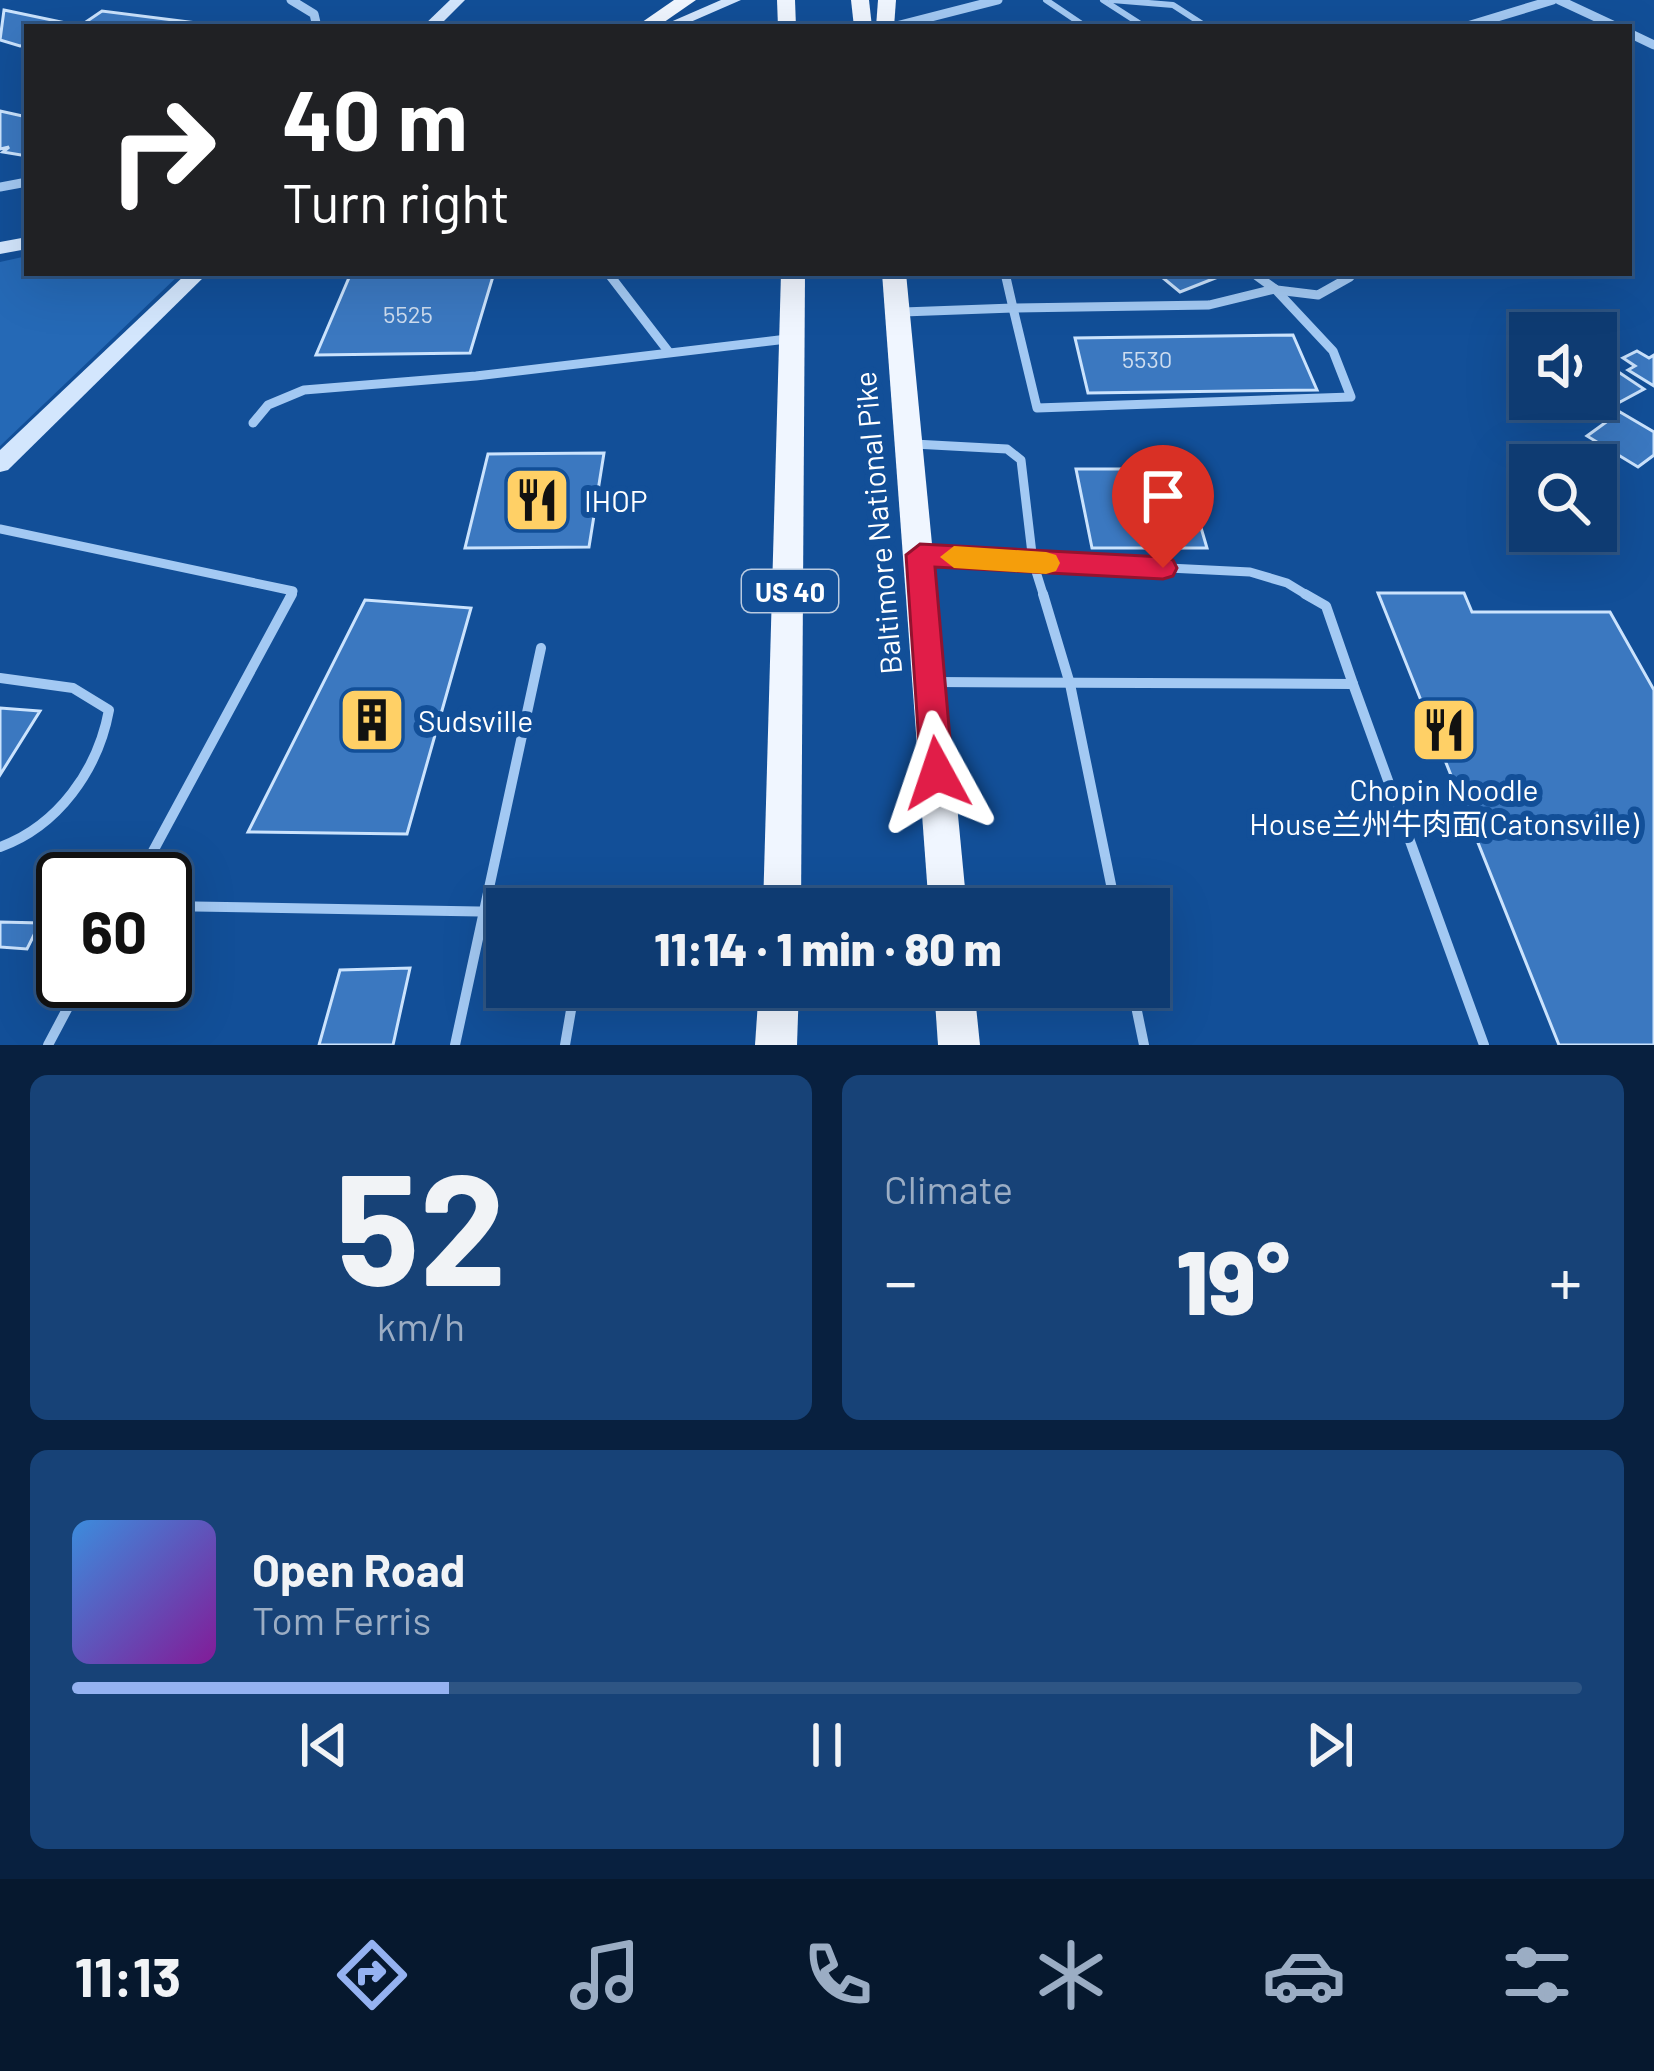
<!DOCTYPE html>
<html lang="en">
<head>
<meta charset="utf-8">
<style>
	body { margin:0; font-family:Barlow,"Noto Sans SC",sans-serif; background:#174277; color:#f1f3f6; height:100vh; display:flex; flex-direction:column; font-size:45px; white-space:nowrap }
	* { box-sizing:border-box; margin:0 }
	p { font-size:39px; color:#9badc4 }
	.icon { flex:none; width:66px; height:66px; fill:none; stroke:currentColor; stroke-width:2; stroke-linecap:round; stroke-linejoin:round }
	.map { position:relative; height:1045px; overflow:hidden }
	.details { display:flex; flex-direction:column; gap:30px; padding:30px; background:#08203f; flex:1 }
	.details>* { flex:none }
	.top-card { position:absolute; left:24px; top:24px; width:1608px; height:252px; border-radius:0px; box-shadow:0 12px 48px #0002,0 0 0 3px #2e5584; background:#202124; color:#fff; overflow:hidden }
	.buttons { position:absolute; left:1509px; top:312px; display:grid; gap:24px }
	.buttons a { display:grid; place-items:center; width:108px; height:108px; border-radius:0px; background:#0e3b72; box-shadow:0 12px 48px #0002,0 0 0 3px #2e5584; font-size:60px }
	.speed { position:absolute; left:36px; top:852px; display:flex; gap:24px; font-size:60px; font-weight:700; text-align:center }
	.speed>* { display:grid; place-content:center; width:156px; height:156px; border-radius:50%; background:#0e3b72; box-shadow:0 12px 48px #0002,0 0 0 3px #2e5584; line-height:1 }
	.speed .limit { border:6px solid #111; border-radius:18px; background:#fff; color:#111 }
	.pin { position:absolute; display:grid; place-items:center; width:102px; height:102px; color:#fff; margin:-123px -51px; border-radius:50% 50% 50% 0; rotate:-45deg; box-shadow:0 0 12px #0007 }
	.pin .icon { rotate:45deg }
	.me { position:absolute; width:132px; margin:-66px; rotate:355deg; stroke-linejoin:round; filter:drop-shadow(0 0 9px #0008) }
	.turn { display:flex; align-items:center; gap:42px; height:252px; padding:0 60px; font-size:54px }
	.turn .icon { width:156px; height:156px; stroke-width:2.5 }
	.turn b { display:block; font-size:84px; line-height:102px }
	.big { font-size:90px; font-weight:800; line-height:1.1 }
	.details .tile { flex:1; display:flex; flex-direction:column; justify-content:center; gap:18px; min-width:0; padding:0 42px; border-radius:18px; background:#174277 }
	.details .dial { align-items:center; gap:0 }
	.dial b { font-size:156px; line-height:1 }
	.song { display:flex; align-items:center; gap:36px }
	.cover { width:144px; height:144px; border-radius:18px; background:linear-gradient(135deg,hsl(210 70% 55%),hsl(290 70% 35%)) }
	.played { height:12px; border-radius:6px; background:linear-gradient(90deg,#95b2f1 25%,#2e5584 25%) }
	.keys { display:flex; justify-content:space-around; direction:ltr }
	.heat { display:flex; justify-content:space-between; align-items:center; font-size:66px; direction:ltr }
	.details .tiles { flex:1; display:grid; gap:30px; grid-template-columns:1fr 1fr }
	.tile:last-child { grid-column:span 2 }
	.trip { position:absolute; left:486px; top:888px; width:684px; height:120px; border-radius:0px; background:#0e3b72; box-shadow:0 12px 48px #0002,0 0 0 3px #2e5584; font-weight:800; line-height:120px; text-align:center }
	.menu { display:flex; height:192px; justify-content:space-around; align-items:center; background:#06182e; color:#9badc4 }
	.menu .icon { width:84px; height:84px }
	.menu .selected { color:#95b2f1 }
	.menu b { font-size:54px; color:#f1f3f6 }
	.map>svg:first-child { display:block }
	.green { fill:#2569b6 }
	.building { fill:#3b78c0; stroke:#cbe3fd; stroke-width:3 }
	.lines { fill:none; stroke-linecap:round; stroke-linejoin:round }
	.lane-far2 { stroke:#a3c9f3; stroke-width:6 }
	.lane-far1 { stroke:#a3c9f3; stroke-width:9 }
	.lane { stroke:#a3c9f3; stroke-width:10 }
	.street { stroke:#a3c9f3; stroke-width:9 }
	.secondary { fill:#d3e6fd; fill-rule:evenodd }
	.primary { fill:#f0f6ff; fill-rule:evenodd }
	.route { fill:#e11d48; stroke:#92132f; stroke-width:3 }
	.slow { fill:#f59e0b }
	.labels { text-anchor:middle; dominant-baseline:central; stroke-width:12; stroke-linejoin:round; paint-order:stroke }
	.number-label { font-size:24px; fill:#ceddef }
	.shield { fill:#124f98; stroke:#b8cae0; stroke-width:3 }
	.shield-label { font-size:27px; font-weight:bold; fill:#fff }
	.poi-label { font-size:30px; fill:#fff; stroke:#124f98; text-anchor:start }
	.street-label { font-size:30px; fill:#fff; stroke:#124f98 }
</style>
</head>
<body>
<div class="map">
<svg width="1654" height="1045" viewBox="0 0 1654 1045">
	<rect width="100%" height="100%" fill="#124f98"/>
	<polygon class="green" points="27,256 27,273 181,273 0,446 0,262"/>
	<g class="building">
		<polygon points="4,10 80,26 102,11 189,22 182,27 27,27 27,45 20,46 0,40"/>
		<polygon points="0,111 27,117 27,156 3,152 9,147 0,149"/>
		<polygon points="351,273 494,273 470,353 316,355"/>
		<polygon points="1157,273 1228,273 1180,292"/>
		<polygon points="1293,335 1317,390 1088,393 1075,338"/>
		<polygon points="1637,351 1649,358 1654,355 1654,386 1628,370 1635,366 1623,358"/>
		<polygon points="1602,361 1644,389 1620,402 1596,386 1596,364"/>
		<polygon points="1620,412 1654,432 1654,455 1638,467 1587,436"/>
		<polygon points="604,453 589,547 465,548 488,454"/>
		<polygon points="1076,469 1130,469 1136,494 1192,497 1207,548 1092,548"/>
		<polygon points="1378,593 1464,593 1472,612 1610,612 1654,690 1654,1045 1559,1045"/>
		<polygon points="365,600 471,608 407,834 248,832"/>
		<polygon points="0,708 40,711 0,775"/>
		<polygon points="0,922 40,923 27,949 0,947"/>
		<polygon points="410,968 393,1045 319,1045 340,970"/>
	</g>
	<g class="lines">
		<g class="lane-far2">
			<polyline points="1046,0 1086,27"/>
			<polyline points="1103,0 1145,27"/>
			<polyline points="1112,0 1173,5 1207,27"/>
		</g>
		<g class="lane-far1">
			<polyline points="608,273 668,351"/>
			<polyline points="1253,273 1275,289"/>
			<polygon points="1275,289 1333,351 1351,397 1037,408 1013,308 1209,305"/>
			<polyline points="1277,290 1318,295 1350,277 1346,273"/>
			<polyline points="903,312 1013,308 1005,273"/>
			<polyline points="253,423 268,405 304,390 476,376 787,339"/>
			<polyline points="914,444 1007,449 1021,460 1033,562 1044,597"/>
			<polyline points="0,529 293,591 290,597"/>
			<polyline points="925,556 1250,572 1287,583 1310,597"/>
		</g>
		<g class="lane">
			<polyline points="1043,594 1070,684 1116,909"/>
			<polyline points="1305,594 1326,606 1353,684"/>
			<path d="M 0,678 L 73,688 L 109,710 C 98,770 58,826 0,847"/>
			<polyline points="935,682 1353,684 1484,1045"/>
			<polyline points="138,879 292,594"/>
			<polyline points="165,906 507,912"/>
			<polyline points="1132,987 1144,1045"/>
			<polyline points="48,1045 82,981"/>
			<polyline points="455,1045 541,648"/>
			<polyline points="565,1045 575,987"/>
		</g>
		<g class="street">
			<polyline points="291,0 314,14 317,27"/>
			<polyline points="1559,0 1617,27"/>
			<polyline points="892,27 998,0"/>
			<polyline points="1464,27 1553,0"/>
			<polyline points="1629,33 1654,45"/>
			<polyline points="0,187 27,182"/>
		</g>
		<g class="secondary">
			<polygon points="450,0 465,0 438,27 422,27"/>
			<polygon points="721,0 741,0 679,27 659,27"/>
			<polygon points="27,237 27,249 0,254 0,242"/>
			<polygon points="187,273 208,273 8,470 0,472 0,450"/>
		</g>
		<g class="primary">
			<polygon points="674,0 696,0 657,27 635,27"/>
			<polygon points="777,0 795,0 796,27 778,27"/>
			<polygon points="851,0 869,0 872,27 854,27"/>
			<polygon points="878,0 896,0 894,27 876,27"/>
			<polygon points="781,273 805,273 801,909 763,909"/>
			<polygon points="882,273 906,273 967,909 929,909"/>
			<polygon points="759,987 799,987 797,1045 755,1045"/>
			<polygon points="934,987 974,987 980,1045 938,1045"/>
		</g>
	</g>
	<polygon class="route" points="920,544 1163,557 1173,560 1177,568 1173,576 1163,579 935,567 953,773 949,783 937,788 926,783 921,773 906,555"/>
	<polygon class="slow" points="954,546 1046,552 1056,555 1060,563 1056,571 1046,574 954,568 940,557"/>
	<defs>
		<g id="restaurant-square" transform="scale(3.45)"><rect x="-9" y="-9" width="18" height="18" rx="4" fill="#ffd066" stroke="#124f98"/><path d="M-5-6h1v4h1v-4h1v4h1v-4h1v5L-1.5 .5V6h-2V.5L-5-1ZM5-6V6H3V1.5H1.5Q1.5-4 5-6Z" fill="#111"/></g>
		<g id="building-square" transform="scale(3.45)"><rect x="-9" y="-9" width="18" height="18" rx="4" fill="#ffd066" stroke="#124f98"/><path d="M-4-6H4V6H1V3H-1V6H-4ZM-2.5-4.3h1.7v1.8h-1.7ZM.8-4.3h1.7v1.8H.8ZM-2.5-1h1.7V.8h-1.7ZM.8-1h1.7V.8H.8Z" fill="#111"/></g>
	</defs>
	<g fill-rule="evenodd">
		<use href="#restaurant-square" x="537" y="500"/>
		<use href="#building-square" x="372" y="720"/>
		<use href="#restaurant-square" x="1444" y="730"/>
	</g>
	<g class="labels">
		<g class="number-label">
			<text x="408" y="313">5525</text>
			<text x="1147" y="358">5530</text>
		</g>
		<rect class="shield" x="742" y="570" width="96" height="42" rx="9"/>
		<g class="shield-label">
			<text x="790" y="591">US 40</text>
		</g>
		<g class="poi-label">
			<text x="584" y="500">IHOP</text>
			<text x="418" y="720">Sudsville</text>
			<text x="1444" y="789" text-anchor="middle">Chopin Noodle<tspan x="1444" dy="34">House兰州牛肉面(Catonsville)</tspan></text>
		</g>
		<g class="street-label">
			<text transform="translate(877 523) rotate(-95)">Baltimore National Pike</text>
		</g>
	</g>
</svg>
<div class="buttons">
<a><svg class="icon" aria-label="sound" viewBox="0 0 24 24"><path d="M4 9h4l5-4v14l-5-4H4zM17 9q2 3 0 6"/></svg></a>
<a><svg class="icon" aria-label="search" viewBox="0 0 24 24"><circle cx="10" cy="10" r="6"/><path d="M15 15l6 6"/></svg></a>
</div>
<div class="speed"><div class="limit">60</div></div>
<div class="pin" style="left:1163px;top:568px;background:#d93025"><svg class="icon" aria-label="arrive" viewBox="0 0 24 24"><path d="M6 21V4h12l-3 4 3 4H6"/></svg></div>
<svg class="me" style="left:937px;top:773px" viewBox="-20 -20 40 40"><path d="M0-17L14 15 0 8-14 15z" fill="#e11d48" stroke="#fff" stroke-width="4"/></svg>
<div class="trip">11:14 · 1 min · 80 m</div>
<div class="top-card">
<div class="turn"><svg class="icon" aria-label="right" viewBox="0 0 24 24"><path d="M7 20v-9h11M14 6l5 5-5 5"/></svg><div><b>40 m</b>Turn right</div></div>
</div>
</div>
<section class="details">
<div class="tiles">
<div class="tile dial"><b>52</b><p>km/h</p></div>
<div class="tile"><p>Climate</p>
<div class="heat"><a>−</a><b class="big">19°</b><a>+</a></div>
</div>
<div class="tile">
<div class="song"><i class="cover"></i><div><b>Open Road</b><p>Tom Ferris</p></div></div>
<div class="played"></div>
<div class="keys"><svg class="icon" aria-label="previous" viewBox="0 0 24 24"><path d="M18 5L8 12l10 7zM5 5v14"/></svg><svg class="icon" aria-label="pause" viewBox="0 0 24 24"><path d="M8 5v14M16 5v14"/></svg><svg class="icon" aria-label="next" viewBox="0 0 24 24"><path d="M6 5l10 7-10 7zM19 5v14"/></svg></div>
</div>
</div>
</section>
<nav class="menu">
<b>11:13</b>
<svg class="icon selected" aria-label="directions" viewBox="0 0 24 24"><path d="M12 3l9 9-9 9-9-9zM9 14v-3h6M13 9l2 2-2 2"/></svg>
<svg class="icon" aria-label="music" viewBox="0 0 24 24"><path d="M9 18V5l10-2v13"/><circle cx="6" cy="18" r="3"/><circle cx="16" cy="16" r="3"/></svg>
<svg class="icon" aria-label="phone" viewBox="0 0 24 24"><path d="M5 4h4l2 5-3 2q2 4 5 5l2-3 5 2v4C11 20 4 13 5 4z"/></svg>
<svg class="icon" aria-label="climate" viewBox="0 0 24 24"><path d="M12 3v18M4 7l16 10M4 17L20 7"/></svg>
<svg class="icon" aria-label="car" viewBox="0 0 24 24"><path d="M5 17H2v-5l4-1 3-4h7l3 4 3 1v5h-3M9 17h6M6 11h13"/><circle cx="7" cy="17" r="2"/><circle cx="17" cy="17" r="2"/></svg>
<svg class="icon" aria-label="filters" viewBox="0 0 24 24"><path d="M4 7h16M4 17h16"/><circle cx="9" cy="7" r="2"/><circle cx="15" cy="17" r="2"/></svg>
</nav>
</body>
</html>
